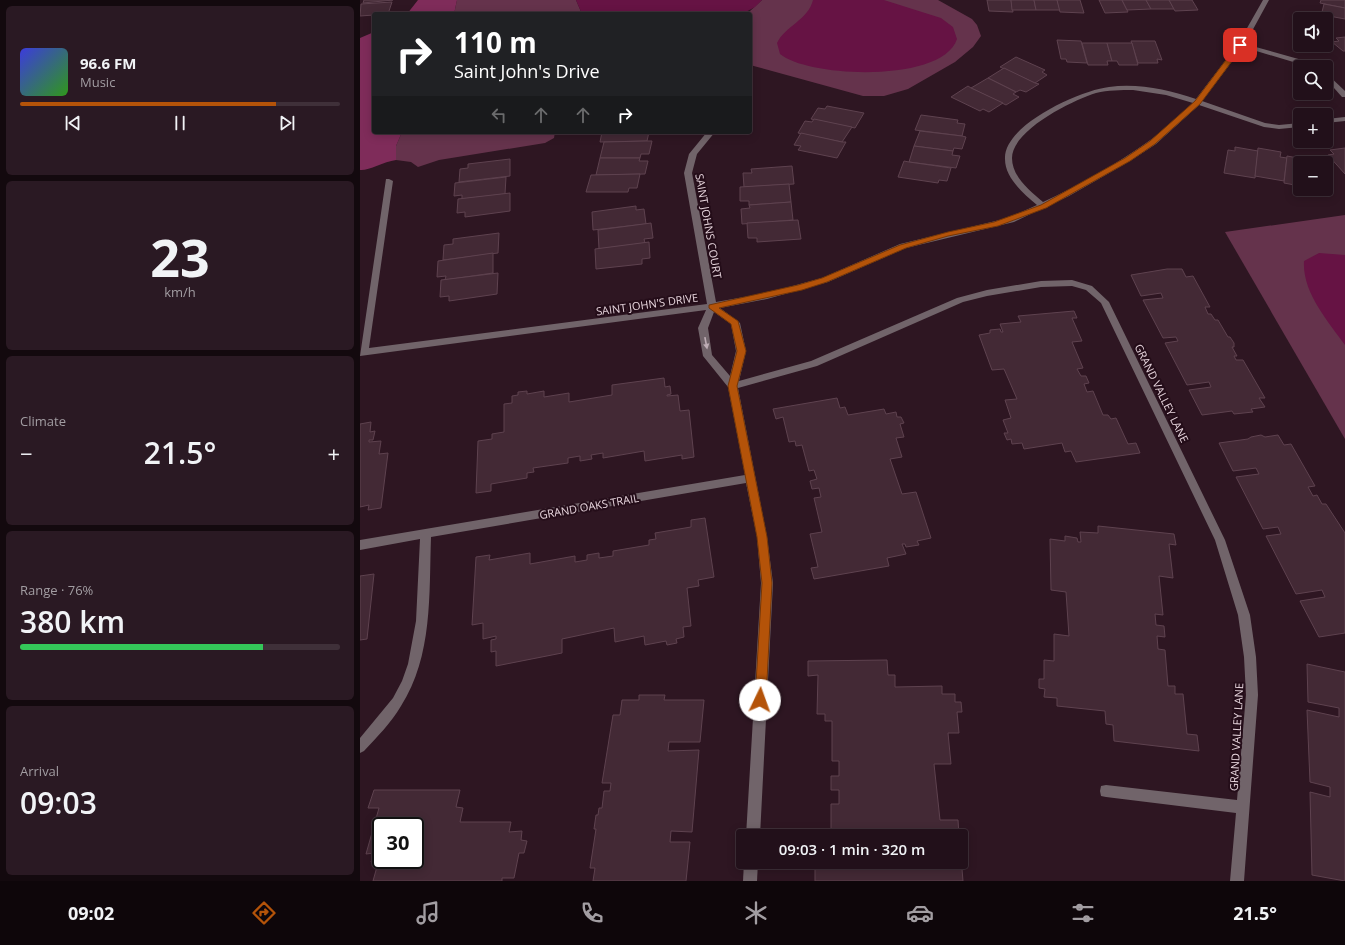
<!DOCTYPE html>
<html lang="en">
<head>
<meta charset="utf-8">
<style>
	body { margin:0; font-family:"Open Sans",sans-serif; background:#2a1923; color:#f1f3f6; height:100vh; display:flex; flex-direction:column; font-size:15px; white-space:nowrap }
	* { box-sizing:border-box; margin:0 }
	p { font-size:13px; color:#a29da2 }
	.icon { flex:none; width:22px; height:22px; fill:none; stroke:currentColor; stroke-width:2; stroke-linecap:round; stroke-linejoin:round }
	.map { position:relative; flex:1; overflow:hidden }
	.details { display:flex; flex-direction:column; gap:6px; padding:6px; background:#13090e; width:360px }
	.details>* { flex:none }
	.guide { position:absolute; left:12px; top:12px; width:380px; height:122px; border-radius:4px; box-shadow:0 2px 10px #0003,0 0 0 1px #3f3039; background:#202124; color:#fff; overflow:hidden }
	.tools { position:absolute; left:933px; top:12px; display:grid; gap:8px }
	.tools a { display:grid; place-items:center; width:40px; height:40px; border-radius:4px; background:#22101a; box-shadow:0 2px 10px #0003,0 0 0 1px #3f3039; font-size:20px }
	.speed { position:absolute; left:12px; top:817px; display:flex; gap:8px; font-size:20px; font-weight:700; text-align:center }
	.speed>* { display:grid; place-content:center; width:52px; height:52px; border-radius:50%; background:#22101a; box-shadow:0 2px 10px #0003,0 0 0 1px #3f3039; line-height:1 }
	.speed .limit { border:2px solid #111; border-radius:6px; background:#fff; color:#111 }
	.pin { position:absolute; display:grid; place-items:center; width:34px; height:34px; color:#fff; margin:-17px; border-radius:8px; box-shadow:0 2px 6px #0006 }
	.me { position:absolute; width:44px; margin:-22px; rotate:3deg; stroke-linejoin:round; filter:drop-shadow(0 0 3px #0008) }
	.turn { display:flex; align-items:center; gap:14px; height:84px; padding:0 16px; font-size:18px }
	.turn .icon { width:52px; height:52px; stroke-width:2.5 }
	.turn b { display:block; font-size:28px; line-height:34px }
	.lanes { display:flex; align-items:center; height:38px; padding:0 16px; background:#0003; justify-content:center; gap:20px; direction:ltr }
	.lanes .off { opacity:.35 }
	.big { font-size:30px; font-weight:600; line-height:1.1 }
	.details .tile { flex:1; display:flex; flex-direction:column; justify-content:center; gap:6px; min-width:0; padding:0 14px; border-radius:6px; background:#2a1923 }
	.details .dial { align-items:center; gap:0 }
	.dial b { font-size:52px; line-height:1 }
	.song { display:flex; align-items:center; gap:12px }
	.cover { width:48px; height:48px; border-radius:6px; background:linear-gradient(135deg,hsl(240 70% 55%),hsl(110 70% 35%)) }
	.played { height:4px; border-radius:2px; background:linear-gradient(90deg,#b45309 80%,#3f3039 80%) }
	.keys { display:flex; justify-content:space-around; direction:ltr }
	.heat { display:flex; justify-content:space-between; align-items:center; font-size:22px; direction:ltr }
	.charge { height:6px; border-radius:3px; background:linear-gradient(90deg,#34c759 76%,#3f3039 0) }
	.trip { position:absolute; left:376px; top:829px; width:232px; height:40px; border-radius:4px; background:#22101a; box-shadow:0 2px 10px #0003,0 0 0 1px #3f3039; font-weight:600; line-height:40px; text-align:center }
	.tab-bar { display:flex; height:64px; justify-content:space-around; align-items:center; background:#0e060a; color:#a29da2 }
	.tab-bar .icon { width:28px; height:28px }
	.tab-bar .current { color:#b45309 }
	.tab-bar b { font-size:18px; color:#f1f3f6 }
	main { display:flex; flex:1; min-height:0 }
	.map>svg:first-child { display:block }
	.green { fill:#65334c }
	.forest { fill:#7f2c5a }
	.water { fill:#661344 }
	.building { fill:#432935; stroke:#5e424f; fill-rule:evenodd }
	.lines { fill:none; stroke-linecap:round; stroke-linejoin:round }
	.minor { fill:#71646a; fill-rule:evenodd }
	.oneway { fill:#beadb5 }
	.route { fill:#b45309; stroke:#753606 }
	.labels { text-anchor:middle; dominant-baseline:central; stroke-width:4; stroke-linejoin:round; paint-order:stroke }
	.street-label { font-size:11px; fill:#e7d5dd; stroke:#240d19 }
</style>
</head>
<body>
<main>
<section class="details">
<div class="tile">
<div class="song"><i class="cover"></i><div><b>96.6 FM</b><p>Music</p></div></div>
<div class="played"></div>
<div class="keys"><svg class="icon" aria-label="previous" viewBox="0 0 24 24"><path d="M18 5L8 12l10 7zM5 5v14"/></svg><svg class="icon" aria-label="pause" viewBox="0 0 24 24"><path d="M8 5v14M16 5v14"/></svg><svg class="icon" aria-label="next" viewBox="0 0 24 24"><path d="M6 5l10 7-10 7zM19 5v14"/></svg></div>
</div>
<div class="tile dial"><b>23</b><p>km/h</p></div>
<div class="tile"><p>Climate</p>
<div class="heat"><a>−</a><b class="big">21.5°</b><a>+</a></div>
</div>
<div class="tile"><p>Range · 76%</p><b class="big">380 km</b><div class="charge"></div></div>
<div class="tile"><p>Arrival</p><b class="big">09:03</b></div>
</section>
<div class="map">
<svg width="985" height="881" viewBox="0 0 985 881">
	<rect width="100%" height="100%" fill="#2e1622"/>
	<g class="green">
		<polygon points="97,0 216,0 222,14 94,14"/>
		<polygon points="402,0 578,0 612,19 617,25 621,36 613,47 595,62 548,89 524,96 503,96 390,65 390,14 382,14 390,11"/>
		<polygon points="42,132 195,132 194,138 185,143 79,160 58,167 51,162 36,160 36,146"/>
		<polygon points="985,215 985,439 865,232"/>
	</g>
	<g class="forest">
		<polygon points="58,0 97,0 94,14 47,14"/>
		<path d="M 14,32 L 14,132 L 42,132 L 36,146 L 36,160 C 23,162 8,171 0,170 L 0,38 Z"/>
	</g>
	<g class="water">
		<polygon points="216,0 402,0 395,7 382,14 222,14"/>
		<path d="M 453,0 L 524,0 L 581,18 L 593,27 L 597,39 C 583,83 449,78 420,54 L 417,43 C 425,26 448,20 453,0 Z"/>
		<path d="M 959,253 L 985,255 L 985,345 C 968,321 942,292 944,261 Z"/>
	</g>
	<g class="building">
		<polygon points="4,0 33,0 3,3"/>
		<polygon points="627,0 651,0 653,12 629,11"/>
		<polygon points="651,0 674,0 676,10 652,10"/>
		<polygon points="674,0 697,0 700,10 676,10"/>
		<polygon points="697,0 720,0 724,13 700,12"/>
		<polygon points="739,0 762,0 768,12 745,13"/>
		<polygon points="762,0 786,0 791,9 767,10"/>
		<polygon points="786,0 809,0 814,9 791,9"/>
		<polygon points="809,0 832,0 838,10 815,11"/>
		<polygon points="961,0 985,0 985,8 960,3"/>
		<polygon points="32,2 28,14 0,16 1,4"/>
		<polygon points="964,4 985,8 985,19 969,16 970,14 962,12"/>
		<polygon points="985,37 985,51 983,51 972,42 979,41 976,38"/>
		<polygon points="697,40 721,41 727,63 707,62 706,59 701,59"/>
		<polygon points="771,41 795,41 802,60 797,59 798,63 778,63"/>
		<polygon points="722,43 747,43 752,61 747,61 748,65 728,65"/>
		<polygon points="747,43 772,43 778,65 759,65 757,61 752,61"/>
		<polygon points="656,57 685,70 682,72 687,75 675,83 640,67"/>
		<polygon points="644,68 675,83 679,84 666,92 660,90 656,92 628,78"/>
		<polygon points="628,78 656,92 653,94 659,97 646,105 611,88"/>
		<polygon points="608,86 611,88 643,103 629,112 623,109 620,111 591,97"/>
		<polygon points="467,106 504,113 495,128 451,119 458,108 465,109"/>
		<polygon points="561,115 598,120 597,123 605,124 602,136 555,130"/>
		<polygon points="454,119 492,127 482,142 438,133 445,121 452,122"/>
		<polygon points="560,131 602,136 606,137 602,149 594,148 593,151 554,146"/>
		<polygon points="242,132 289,132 287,141 240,142"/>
		<polygon points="441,133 482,142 486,142 477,158 438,150 441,146 434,145"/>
		<polygon points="287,141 292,141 289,154 281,154 280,158 240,158 244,142"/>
		<polygon points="554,146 593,151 592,155 600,156 596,168 549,162"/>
		<polygon points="875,147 898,151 895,178 864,173 868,150 875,151"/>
		<polygon points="898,148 921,152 920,157 927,158 924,181 895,176"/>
		<polygon points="985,148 985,174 968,155 974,154 970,150"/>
		<polygon points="927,156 949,160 949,163 940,163 940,186 924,183"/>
		<polygon points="240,158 280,158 279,161 288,161 285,174 236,175"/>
		<polygon points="150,159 150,176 99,182 100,169 108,168 108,164"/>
		<polygon points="544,161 549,162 591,168 587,181 579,180 578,183 538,177"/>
		<polygon points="432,166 434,184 384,187 383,173 392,173 391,169"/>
		<polygon points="280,174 277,188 269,188 268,192 226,192 231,175"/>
		<polygon points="146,177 145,194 102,199 102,195 94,196 95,183"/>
		<polygon points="429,184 431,202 389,205 389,201 380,201 380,187"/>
		<polygon points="150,193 150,211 105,217 105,212 97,213 98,199"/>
		<polygon points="431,202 433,220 382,224 381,209 390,208 389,205"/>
		<polygon points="276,206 276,210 284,209 286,224 233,230 232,212"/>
		<polygon points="438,220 441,239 397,242 397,238 388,238 387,223"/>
		<polygon points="291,223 293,238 284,239 285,243 239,249 238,230"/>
		<polygon points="139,233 138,253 83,260 84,245 93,244 93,239"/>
		<polygon points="289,242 290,258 282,259 282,264 236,269 235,249"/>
		<polygon points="133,253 133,273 85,280 86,276 77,277 78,261"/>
		<polygon points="807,269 822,269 826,277 833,276 850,307 845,307 848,314 851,314 855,320 858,320 868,337 870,337 874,343 874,347 872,347 877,356 874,356 876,360 883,360 905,398 899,398 905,407 891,409 893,412 874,414 872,411 842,415 829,390 851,387 849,382 827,385 805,343 818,341 816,337 803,338 783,300 803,298 801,293 781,296 771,275"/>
		<polygon points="138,273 137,294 89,301 89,296 80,297 81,280"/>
		<polygon points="714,311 717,318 712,318 722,341 712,342 723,368 717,369 721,376 726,376 729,383 724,384 727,392 733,391 743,415 748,415 751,419 756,418 768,444 776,443 780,453 716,462 711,451 705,452 702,443 664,449 662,443 652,444 651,439 647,440 644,433 648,433 643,420 651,418 645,400 657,399 644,369 632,370 619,335 630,333 630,330 640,329 641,332 643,332 640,324 661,322 658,316"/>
		<polygon points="304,378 305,387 310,386 311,394 307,395 307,396 318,395 320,411 329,410 334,457 322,459 322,455 285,461 284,451 243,458 243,453 231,455 232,459 220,461 220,456 208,458 208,463 173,468 174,472 167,473 167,478 131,484 131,491 116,493 118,441 132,439 132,434 144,432 144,404 152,403 152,396 158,395 158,392 167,391 167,394 184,391 184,397 209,393 209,402 252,395 252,385"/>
		<polygon points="477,398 480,408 485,407 488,415 524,409 526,414 536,412 537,417 541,417 544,423 540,424 544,437 536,438 542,457 530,459 542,494 556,492 571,538 557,541 559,545 546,547 545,544 542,544 546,554 527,558 529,566 454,579 451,568 458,567 450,534 462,532 454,498 461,497 459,488 452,489 450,481 457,479 454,470 449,471 442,445 436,446 435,441 429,442 423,417 416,419 413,409"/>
		<polygon points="11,422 10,432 15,431 13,440 9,440 9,442 21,441 19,454 28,453 21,508 8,510 9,505 0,507 0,424"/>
		<polygon points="901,435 905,437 918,435 924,445 931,444 955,486 948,487 953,496 957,495 962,504 966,504 985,533 985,633 959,637 940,601 965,597 962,590 936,594 906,536 921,534 918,527 903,529 876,477 899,474 896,468 873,471 859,443 888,439 891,437"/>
		<polygon points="345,518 354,577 338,580 339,586 327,588 331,626 323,627 324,637 316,639 317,643 307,645 306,641 285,645 284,636 255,642 254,628 202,639 202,653 136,666 136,651 131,652 131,640 136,639 136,636 123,639 123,623 112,625 116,557 130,555 129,560 170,553 170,564 215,556 215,562 227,560 227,555 239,553 239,558 253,556 253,551 289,545 289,540 296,539 295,533 331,527 331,520"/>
		<polygon points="738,526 814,534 816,545 809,544 813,578 799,576 803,615 795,614 796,625 804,626 805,637 797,636 798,649 805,650 808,686 815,686 815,694 823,694 827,734 837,735 839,751 754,741 753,725 746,724 745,711 697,706 697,698 684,697 685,689 679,688 679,679 684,679 684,660 694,661 694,634 709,636 706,592 691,590 690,539 705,541 705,536 717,538 718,542 721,542 720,532 738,533"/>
		<polygon points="14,574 7,639 0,640 0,576"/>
		<polygon points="527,660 528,675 535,675 535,687 582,686 582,694 595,694 595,702 601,702 602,712 597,712 599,733 588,733 591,764 574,764 580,820 598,820 599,836 471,836 471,804 479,804 479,790 471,790 471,776 479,776 479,761 472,761 472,721 465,721 465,714 457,714 458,675 448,676 448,661"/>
		<polygon points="947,664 985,672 985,881 952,875 950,792 970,797 970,787 950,782 947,710 979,717 979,708 948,702"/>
		<polygon points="279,695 305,695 304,700 344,700 340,742 309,742 308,751 339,750 332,832 311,831 310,842 330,842 326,881 233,881 235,868 230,868 236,829 234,829 236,815 238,815 239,808 242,808 244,791 250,791 251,783 242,783 253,715 260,715 262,700 279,700"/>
		<path d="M 14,790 L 100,790 L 96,807 L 103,808 L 100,822 L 151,822 L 149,832 L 162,831 L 161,840 L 167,841 L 164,853 L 159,853 L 154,878 L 142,878 L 142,881 L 13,881 L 18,863 L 11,862 L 14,853 L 6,854 L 19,808 L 8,808 ZM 21,826 L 55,826 L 55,860 L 21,860 Z"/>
		<polygon points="601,857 603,881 455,881 455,862 601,862"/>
	</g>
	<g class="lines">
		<g class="minor">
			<path d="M 903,0 L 909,0 L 885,44 L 942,60 L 959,67 L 950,67 L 883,47 L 842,101 L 905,123 L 919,125 L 940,123 L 940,127 L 919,129 L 904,127 L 839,105 L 796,144 L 770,161 L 709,196 L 688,206 L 687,208 L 683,208 L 654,222 L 546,248 L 468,282 L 407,299 L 360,308 L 380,323 L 386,351 L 379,381 L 451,361 L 597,298 L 627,290 L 681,281 L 712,280 L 732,286 L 749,302 L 865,540 L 890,615 L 896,657 L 898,695 L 884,881 L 870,881 L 876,813 L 746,797 L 741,796 L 740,791 L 741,786 L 746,785 L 877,800 L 886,695 L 884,657 L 878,615 L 855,540 L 741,303 L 726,290 L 712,286 L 681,287 L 627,296 L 603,302 L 457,366 L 378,388 L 407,537 L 413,583 L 400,836 L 386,836 L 401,583 L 397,537 L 386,483 L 71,537 C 69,594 73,656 41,706 C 31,723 17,737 4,751 L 0,753 L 0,738 L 33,698 L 42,681 L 48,664 L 56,621 L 60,539 L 0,550 L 0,540 L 385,475 L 368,387 L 343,356 L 338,328 L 346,310 L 0,356 L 26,179 L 29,179 L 33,181 L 9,348 L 347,304 L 324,173 L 329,154 L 347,132 L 355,132 L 337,154 L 332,173 L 356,302 L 407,293 L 462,278 L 540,244 L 648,218 L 677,205 C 663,193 645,178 645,159 C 643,125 721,90 749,87 C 779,83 808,90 836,99 L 878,44 ZM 773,90 L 806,95 L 833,103 C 819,115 805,130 789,141 C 757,164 720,185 683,202 C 670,191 652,177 652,158 C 652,130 713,100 736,93 C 748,90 761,90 773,90 ZM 354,312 L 371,324 L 376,351 L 370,376 L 352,355 L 348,328 Z"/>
			<polygon points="966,73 985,91 985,97 982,97 966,79"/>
			<polygon points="985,117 985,121 966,123 966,119"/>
			<polygon points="384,862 398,862 397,881 383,881"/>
		</g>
	</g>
	<defs><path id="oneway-solid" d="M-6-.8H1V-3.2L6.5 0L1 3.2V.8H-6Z"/></defs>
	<use class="oneway" href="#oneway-solid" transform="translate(346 343) rotate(79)"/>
	<polygon class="route" points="878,44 884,45 840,104 795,144 770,161 686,208 638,226 588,236 546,248 467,282 442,290 359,308 378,321 386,351 377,386 407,537 412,583 406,700 404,703 400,705 396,703 395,700 402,583 397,537 368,386 377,351 371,324 349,308 349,305 438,285 462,278 540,245 588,232 634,222 681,205 765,158 790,141 835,101"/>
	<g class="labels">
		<g class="street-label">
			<text transform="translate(349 226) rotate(80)">SAINT JOHNS COURT</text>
			<text transform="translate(287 304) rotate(-8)">SAINT JOHN'S DRIVE</text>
			<text transform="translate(802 393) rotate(64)">GRAND VALLEY LANE</text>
			<text transform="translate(229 506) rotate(-10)">GRAND OAKS TRAIL</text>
			<text transform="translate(876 737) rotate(-87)">GRAND VALLEY LANE</text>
		</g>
	</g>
</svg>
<div class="tools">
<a><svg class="icon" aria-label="sound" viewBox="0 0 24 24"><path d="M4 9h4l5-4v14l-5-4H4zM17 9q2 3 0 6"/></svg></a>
<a><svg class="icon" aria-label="search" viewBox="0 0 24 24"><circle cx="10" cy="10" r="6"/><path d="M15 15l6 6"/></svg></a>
<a>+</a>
<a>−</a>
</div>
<div class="speed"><div class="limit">30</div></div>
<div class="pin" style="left:880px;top:45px;background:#d93025"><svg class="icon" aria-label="arrive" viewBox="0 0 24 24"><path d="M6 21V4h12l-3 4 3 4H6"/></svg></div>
<svg class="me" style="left:400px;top:700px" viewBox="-20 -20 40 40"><circle r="19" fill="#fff"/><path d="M0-13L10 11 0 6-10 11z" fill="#b45309"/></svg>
<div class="trip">09:03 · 1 min · 320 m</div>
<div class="guide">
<div class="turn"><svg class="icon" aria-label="right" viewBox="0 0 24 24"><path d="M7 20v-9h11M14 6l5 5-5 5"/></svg><div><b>110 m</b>Saint John's Drive</div></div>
<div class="lanes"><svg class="icon off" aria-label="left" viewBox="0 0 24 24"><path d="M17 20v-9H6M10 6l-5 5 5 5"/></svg><svg class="icon off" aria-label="ahead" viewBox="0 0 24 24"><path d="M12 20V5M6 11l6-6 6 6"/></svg><svg class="icon off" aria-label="ahead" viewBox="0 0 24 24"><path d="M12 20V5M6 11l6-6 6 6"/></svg><svg class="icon" aria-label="right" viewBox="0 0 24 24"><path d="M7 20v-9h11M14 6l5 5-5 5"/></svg></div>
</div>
</div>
</main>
<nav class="tab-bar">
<b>09:02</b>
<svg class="icon current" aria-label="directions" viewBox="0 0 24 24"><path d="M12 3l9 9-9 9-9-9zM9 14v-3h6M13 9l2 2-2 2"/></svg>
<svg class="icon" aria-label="music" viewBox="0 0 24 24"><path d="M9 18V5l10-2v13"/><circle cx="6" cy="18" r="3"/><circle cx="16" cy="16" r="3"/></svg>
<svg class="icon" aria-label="phone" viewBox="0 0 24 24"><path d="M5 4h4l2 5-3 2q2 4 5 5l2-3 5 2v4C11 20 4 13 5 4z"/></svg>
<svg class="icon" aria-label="climate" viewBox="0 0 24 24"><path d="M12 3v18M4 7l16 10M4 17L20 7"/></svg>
<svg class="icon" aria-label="car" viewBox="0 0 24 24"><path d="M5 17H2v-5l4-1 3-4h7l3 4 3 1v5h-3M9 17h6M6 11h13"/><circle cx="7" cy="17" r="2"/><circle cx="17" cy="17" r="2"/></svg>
<svg class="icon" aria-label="filters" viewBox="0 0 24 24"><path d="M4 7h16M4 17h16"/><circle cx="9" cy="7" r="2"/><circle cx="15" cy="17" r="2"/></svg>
<b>21.5°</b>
</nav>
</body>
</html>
